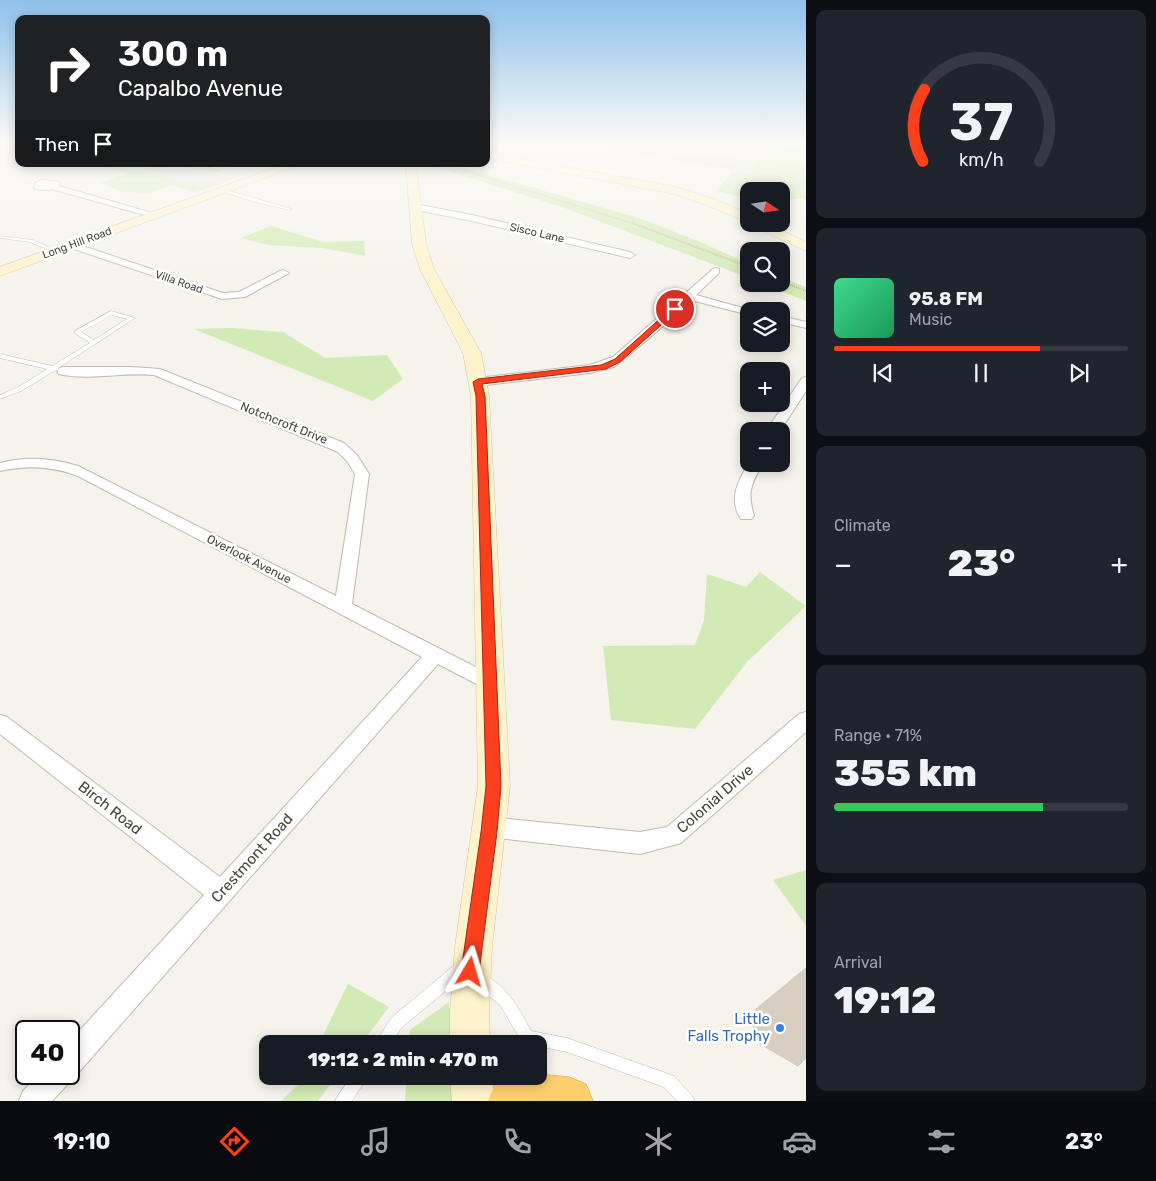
<!DOCTYPE html>
<html lang="en">
<head>
<meta charset="utf-8">
<style>
	body { margin:0; font-family:Rubik,sans-serif; background:#20242c; color:#f1f3f6; height:100vh; display:flex; flex-direction:column; font-size:19px; white-space:nowrap }
	* { box-sizing:border-box; margin:0 }
	p { font-size:16px; color:#9ea1a6 }
	.icon { flex:none; width:28px; height:28px; fill:none; stroke:currentColor; stroke-width:2; stroke-linecap:round; stroke-linejoin:round }
	.map { position:relative; flex:1; overflow:hidden }
	.panel { display:flex; flex-direction:column; gap:10px; padding:10px; background:#0d0f14; width:350px }
	.panel>* { flex:none }
	.hud { position:absolute; left:15px; top:15px; width:475px; height:152px; border-radius:10px; box-shadow:0 2px 12px #0003; background:#202124; color:#fff; overflow:hidden }
	.needle { width:32px; rotate:103deg }
	.fabs { position:absolute; left:740px; top:182px; display:grid; gap:10px }
	.fabs a { display:grid; place-items:center; width:50px; height:50px; border-radius:10px; background:#171b24; box-shadow:0 2px 12px #0003; font-size:25px }
	.speed { position:absolute; left:15px; top:1020px; display:flex; gap:10px; font-size:25px; font-weight:700; text-align:center }
	.speed>* { display:grid; place-content:center; width:65px; height:65px; border-radius:50%; background:#171b24; box-shadow:0 2px 12px #0003; line-height:1 }
	.speed .limit { border:2px solid #111; border-radius:8px; background:#fff; color:#111 }
	.pin { position:absolute; display:grid; place-items:center; width:42px; height:42px; color:#fff; margin:-21px; border:2px solid #fff; border-radius:50%; box-shadow:0 1px 5px #0007 }
	.me { position:absolute; width:55px; margin:-28px; rotate:7deg; stroke-linejoin:round; filter:drop-shadow(0 0 4px #0008) }
	.turn { display:flex; align-items:center; gap:18px; height:105px; padding:0 20px; font-size:22px }
	.turn .icon { width:65px; height:65px; stroke-width:2.5 }
	.turn b { display:block; font-size:35px; line-height:42px }
	.then { display:flex; align-items:center; height:48px; padding:0 20px; background:#0003; gap:10px; font-size:19px }
	.big { font-size:38px; font-weight:800; line-height:1.1 }
	.panel .card { flex:1; display:flex; flex-direction:column; justify-content:center; gap:8px; min-width:0; padding:0 18px; border-radius:10px; background:#20242c }
	.panel .dial { align-items:center; gap:0 }
	.dial svg { height:130px; overflow:visible; fill:none; stroke:#363941; stroke-width:7; stroke-linecap:round; text-anchor:middle }
	.dial text { fill:#f1f3f6; stroke:none }
	.song { display:flex; align-items:center; gap:15px }
	.cover { width:60px; height:60px; border-radius:8px; background:linear-gradient(135deg,hsl(150 70% 55%),hsl(150 70% 35%)) }
	.played { height:5px; border-radius:2px; background:linear-gradient(90deg,#fc3f1d 70%,#363941 70%) }
	.keys { display:flex; justify-content:space-around; direction:ltr }
	.heat { display:flex; justify-content:space-between; align-items:center; font-size:28px; direction:ltr }
	.charge { height:8px; border-radius:4px; background:linear-gradient(90deg,#34c759 71%,#363941 0) }
	.trip { position:absolute; left:259px; top:1035px; width:288px; height:50px; border-radius:10px; background:#171b24; box-shadow:0 2px 12px #0003; font-weight:800; line-height:50px; text-align:center }
	.dock { display:flex; height:80px; justify-content:space-around; align-items:center; background:#090b0e; color:#9ea1a6 }
	.dock .icon { width:35px; height:35px }
	.dock .on { color:#fc3f1d }
	.dock b { font-size:22px; color:#f1f3f6 }
	main { display:flex; flex:1; min-height:0 }
	.map>svg:first-child { display:block }
	.education { fill:#efe8d6 }
	.green { fill:#d2eab5 }
	.parking { fill:#e5e3e0 }
	.building { fill:#d8cfc1; stroke:#d3c7b4 }
	.lines { fill:none; stroke-linecap:round; stroke-linejoin:round }
	.lane-casing { stroke:#c2bbae; stroke-width:1 }
	.street-casing { stroke:#c2bbae; stroke-width:2 }
	.secondary-casing { stroke:#d6c79b; stroke-width:1 }
	.highway-casing { stroke:#e0a43c; stroke-width:1 }
	.path-far1 { stroke:#c4b79f; stroke-width:1; stroke-dasharray:1 1; stroke-linecap:butt }
	.path { stroke:#c4b79f; stroke-width:2; stroke-dasharray:1 1; stroke-linecap:butt }
	.lane { fill:#fff; fill-rule:evenodd }
	.street { fill:#fff; fill-rule:evenodd }
	.secondary { fill:#fff3cd; fill-rule:evenodd }
	.highway { fill:#ffcf6e; fill-rule:evenodd }
	.route { fill:#fc3f1d; stroke:#a42913 }
	.shop-dot { fill:#3f7fe0; stroke:#fff; stroke-width:2 }
	.labels { text-anchor:middle; dominant-baseline:central; stroke-width:5; stroke-linejoin:round; paint-order:stroke }
	.far-street-label { font-size:11px; fill:#4b4439; stroke:#fff }
	.street-label { font-size:12px; fill:#4b4439; stroke:#fff }
	.near-street-label { font-size:15px; fill:#4b4439; stroke:#fff }
	.near-shop-label { font-size:15px; fill:#366cbe; stroke:#fff; text-anchor:end }
</style>
</head>
<body>
<main>
<div class="map">
<svg width="806" height="1101" viewBox="0 0 806 1101">
	<rect width="100%" height="100%" fill="#f6f3ec"/>
	<polygon class="education" points="566,142 806,142 806,166 774,160 750,173 732,172 732,170"/>
	<g class="green">
		<polygon points="749,142 758,142 772,147 778,142 806,142 806,155 768,149"/>
		<polygon points="762,160 774,160 806,166 806,200 797,198 781,202 781,191 749,191 749,198 716,191 732,172 750,173"/>
		<polygon points="98,164 160,164 141,170 207,189 195,192 171,185 149,193 121,192 101,182 130,173"/>
		<polygon points="177,164 226,164 235,166 213,173"/>
		<polygon points="426,164 450,164 639,218 703,243 749,264 749,278 562,207"/>
		<polygon points="271,226 323,242 364,241 365,256 323,248 268,245 241,238"/>
		<polygon points="781,277 806,287 806,301 763,284 781,284"/>
		<polygon points="232,328 283,332 325,358 387,355 403,379 373,401 194,329"/>
		<polygon points="760,572 806,606 747,662 695,729 611,720 603,646 695,645 704,620 707,574 746,587"/>
		<polygon points="806,870 806,926 773,880"/>
		<polygon points="348,984 389,1007 361,1044 319,1044"/>
		<polygon points="449,1002 453,1044 409,1044 410,1030"/>
		<polygon points="303,1076 336,1076 318,1101 281,1101 299,1084"/>
		<polygon points="407,1076 457,1076 460,1101 405,1101"/>
	</g>
	<g class="parking">
		<polygon points="659,142 734,142 733,143 756,147 732,170 639,154"/>
		<polygon points="160,164 177,164 234,179 207,189 140,170"/>
	</g>
	<polygon class="building" points="806,968 806,1058 798,1066 757,1042 750,1014"/>
	<g class="lines">
		<g class="lane-casing">
			<g id="lane">
				<polygon points="179,164 184,164 176,167 174,166"/>
				<polygon points="199,164 205,164 219,168 217,169"/>
				<polygon points="223,189 292,209 290,210 255,202 221,191"/>
				<polygon points="0,236 33,240 58,251 53,252 30,242 0,238"/>
				<path d="M 111,311 L 135,318 L 58,368 L 58,370 L 54,371 L 21,391 L 0,399 L 0,395 L 22,385 L 47,369 L 0,358 L 0,354 L 52,366 L 90,343 L 75,333 L 75,331 ZM 112,315 L 127,319 L 94,340 L 81,332 Z"/>
				<polygon points="462,961 467,963 469,968 467,973 401,1028 391,1044 375,1044 391,1018 457,963"/>
				<path d="M 482,974 C 506,984 519,1009 531,1031 L 567,1038 L 674,1076 L 692,1096 L 695,1101 L 677,1101 L 664,1087 L 567,1052 L 538,1046 L 538,1044 L 526,1044 L 522,1042 L 500,1005 L 477,986 L 475,981 L 477,976 Z"/>
				<polygon points="351,1076 368,1076 352,1101 335,1101"/>
			</g>
		</g>
		<g class="street-casing">
			<g id="street">
				<polygon points="42,180 60,182 59,186 159,215 155,218 52,189 47,190 34,189 35,183"/>
				<polygon points="415,204 472,215 630,252 635,255 630,258 472,221 412,209 411,207"/>
				<polygon points="71,242 223,293 239,292 280,271 284,270 289,273 245,297 222,299 68,247 66,245"/>
				<polygon points="716,268 719,269 719,273 696,295 754,311 749,311 749,315 691,300 652,336 614,367 590,373 477,386 471,382 477,378 590,365 613,357 713,269"/>
				<polygon points="781,316 806,322 806,328 781,322"/>
				<path d="M 63,367 L 132,367 L 160,369 L 344,443 L 357,455 L 369,474 L 352,604 L 497,678 L 500,683 L 497,688 L 490,691 L 438,664 L 79,1072 L 72,1075 L 68,1084 L 52,1101 L 19,1101 L 23,1091 L 39,1074 L 69,1074 L 69,1042 L 204,895 L 0,734 L 0,715 L 7,717 L 220,877 L 422,657 L 78,476 C 52,466 27,465 0,471 L 0,463 C 27,456 52,458 78,466 L 336,596 L 355,474 L 347,461 L 338,452 L 154,375 C 123,372 89,381 59,374 L 57,371 L 59,368 Z"/>
				<polygon points="806,377 806,391 780,431 766,431 802,378"/>
				<path d="M 749,463 L 762,464 C 751,485 747,492 754,516 L 751,519 L 741,519 C 728,500 738,480 749,463 Z"/>
				<polygon points="806,712 806,732 681,843 640,854 489,837 481,834 478,827 481,820 489,817 640,832 667,827 799,714"/>
			</g>
		</g>
		<g class="secondary-casing">
			<g id="secondary">
				<polygon points="486,152 676,187 714,199 749,214 749,223 706,205 674,194 486,158"/>
				<polygon points="285,164 299,164 298,166 0,276 0,267"/>
				<polygon points="406,164 416,164 426,244 434,269 481,353 489,396 510,786 492,947 489,1012 490,1044 450,1044 450,1012 455,947 478,786 471,396 463,353 420,269 412,244"/>
				<polygon points="753,224 769,224 806,242 806,251 754,227"/>
				<polygon points="450,1076 492,1076 494,1101 452,1101"/>
			</g>
		</g>
		<g class="highway-casing">
			<polygon id="highway" points="538,1074 569,1077 586,1084 593,1101 488,1101 495,1084 512,1077 538,1076"/>
		</g>
		<polyline class="path-far1" points="443,164 635,224"/>
		<g class="path">
			<polyline points="632,223 749,267"/>
			<polyline points="781,281 806,291"/>
		</g>
		<use href="#lane" class="lane"/>
		<use href="#street" class="street"/>
		<use href="#secondary" class="secondary"/>
		<use href="#highway" class="highway"/>
	</g>
	<linearGradient id="sky" x2="0" y2="1"><stop stop-color="#8fc1ec"/><stop offset="0.48" stop-color="#fbfaf6"/><stop offset="1" stop-color="#fbfaf6" stop-opacity="0"/></linearGradient>
	<rect width="806" height="296" fill="url(#sky)"/>
	<polygon class="route" points="673,307 679,309 620,362 606,369 482,384 485,396 501,786 497,832 479,972 477,978 470,981 464,978 461,972 481,832 486,786 476,396 473,382 478,379 601,365 615,359"/>
	<circle class="shop-dot" cx="780" cy="1028" r="5"/>
	<g class="labels">
		<g class="far-street-label">
			<text transform="translate(537 233) rotate(13)">Sisco Lane</text>
			<text transform="translate(77 243) rotate(-20)">Long Hill Road</text>
			<text transform="translate(179 282) rotate(19)">Villa Road</text>
		</g>
		<g class="street-label">
			<text transform="translate(284 423) rotate(22)">Notchcroft Drive</text>
			<text transform="translate(249 559) rotate(27)">Overlook Avenue</text>
		</g>
		<g class="near-street-label">
			<text transform="translate(715 799) rotate(-41)">Colonial Drive</text>
			<text transform="translate(110 808) rotate(38)">Birch Road</text>
			<text transform="translate(252 858) rotate(-48)">Crestmont Road</text>
		</g>
		<g class="near-shop-label">
			<text x="770" y="1019">Little<tspan x="770" dy="17">Falls Trophy</tspan></text>
		</g>
	</g>
</svg>
<div class="fabs">
<a><svg class="needle" viewBox="-14 -14 28 28"><path d="M0-13l5 13h-10z" fill="#e53935"/><path d="M0 13l5-13h-10z" fill="#9ea1a6"/></svg></a>
<a><svg class="icon" aria-label="search" viewBox="0 0 24 24"><circle cx="10" cy="10" r="6"/><path d="M15 15l6 6"/></svg></a>
<a><svg class="icon" aria-label="layers" viewBox="0 0 24 24"><path d="M12 4l9 5-9 5-9-5zM3 14l9 5 9-5"/></svg></a>
<a>+</a>
<a>−</a>
</div>
<div class="speed"><div class="limit">40</div></div>
<div class="pin" style="left:675px;top:309px;background:#d93025"><svg class="icon" aria-label="arrive" viewBox="0 0 24 24"><path d="M6 21V4h12l-3 4 3 4H6"/></svg></div>
<svg class="me" style="left:470px;top:972px" viewBox="-20 -20 40 40"><path d="M0-17L14 15 0 8-14 15z" fill="#fc3f1d" stroke="#fff" stroke-width="4"/></svg>
<div class="trip">19:12 · 2 min · 470 m</div>
<div class="hud">
<div class="turn"><svg class="icon" aria-label="right" viewBox="0 0 24 24"><path d="M7 20v-9h11M14 6l5 5-5 5"/></svg><div><b>300 m</b>Capalbo Avenue</div></div>
<div class="then">Then<svg class="icon" aria-label="arrive" viewBox="0 0 24 24"><path d="M6 21V4h12l-3 4 3 4H6"/></svg></div>
</div>
</div>
<section class="panel">
<div class="card dial"><svg viewBox="0 0 100 80">
<path d="M14 69A42 42 0 1 1 86 69"/>
<path d="M14 69A42 42 0 0 1 15 25" stroke="#fc3f1d"/>
<text x="50" y="56" font-size="32" font-weight="700">37</text>
<text x="50" y="72" font-size="11">km/h</text>
</svg></div>
<div class="card">
<div class="song"><i class="cover"></i><div><b>95.8 FM</b><p>Music</p></div></div>
<div class="played"></div>
<div class="keys"><svg class="icon" aria-label="previous" viewBox="0 0 24 24"><path d="M18 5L8 12l10 7zM5 5v14"/></svg><svg class="icon" aria-label="pause" viewBox="0 0 24 24"><path d="M8 5v14M16 5v14"/></svg><svg class="icon" aria-label="next" viewBox="0 0 24 24"><path d="M6 5l10 7-10 7zM19 5v14"/></svg></div>
</div>
<div class="card"><p>Climate</p>
<div class="heat"><a>−</a><b class="big">23°</b><a>+</a></div>
</div>
<div class="card"><p>Range · 71%</p><b class="big">355 km</b><div class="charge"></div></div>
<div class="card"><p>Arrival</p><b class="big">19:12</b></div>
</section>
</main>
<nav class="dock">
<b>19:10</b>
<svg class="icon on" aria-label="directions" viewBox="0 0 24 24"><path d="M12 3l9 9-9 9-9-9zM9 14v-3h6M13 9l2 2-2 2"/></svg>
<svg class="icon" aria-label="music" viewBox="0 0 24 24"><path d="M9 18V5l10-2v13"/><circle cx="6" cy="18" r="3"/><circle cx="16" cy="16" r="3"/></svg>
<svg class="icon" aria-label="phone" viewBox="0 0 24 24"><path d="M5 4h4l2 5-3 2q2 4 5 5l2-3 5 2v4C11 20 4 13 5 4z"/></svg>
<svg class="icon" aria-label="climate" viewBox="0 0 24 24"><path d="M12 3v18M4 7l16 10M4 17L20 7"/></svg>
<svg class="icon" aria-label="car" viewBox="0 0 24 24"><path d="M5 17H2v-5l4-1 3-4h7l3 4 3 1v5h-3M9 17h6M6 11h13"/><circle cx="7" cy="17" r="2"/><circle cx="17" cy="17" r="2"/></svg>
<svg class="icon" aria-label="filters" viewBox="0 0 24 24"><path d="M4 7h16M4 17h16"/><circle cx="9" cy="7" r="2"/><circle cx="15" cy="17" r="2"/></svg>
<b>23°</b>
</nav>
</body>
</html>
